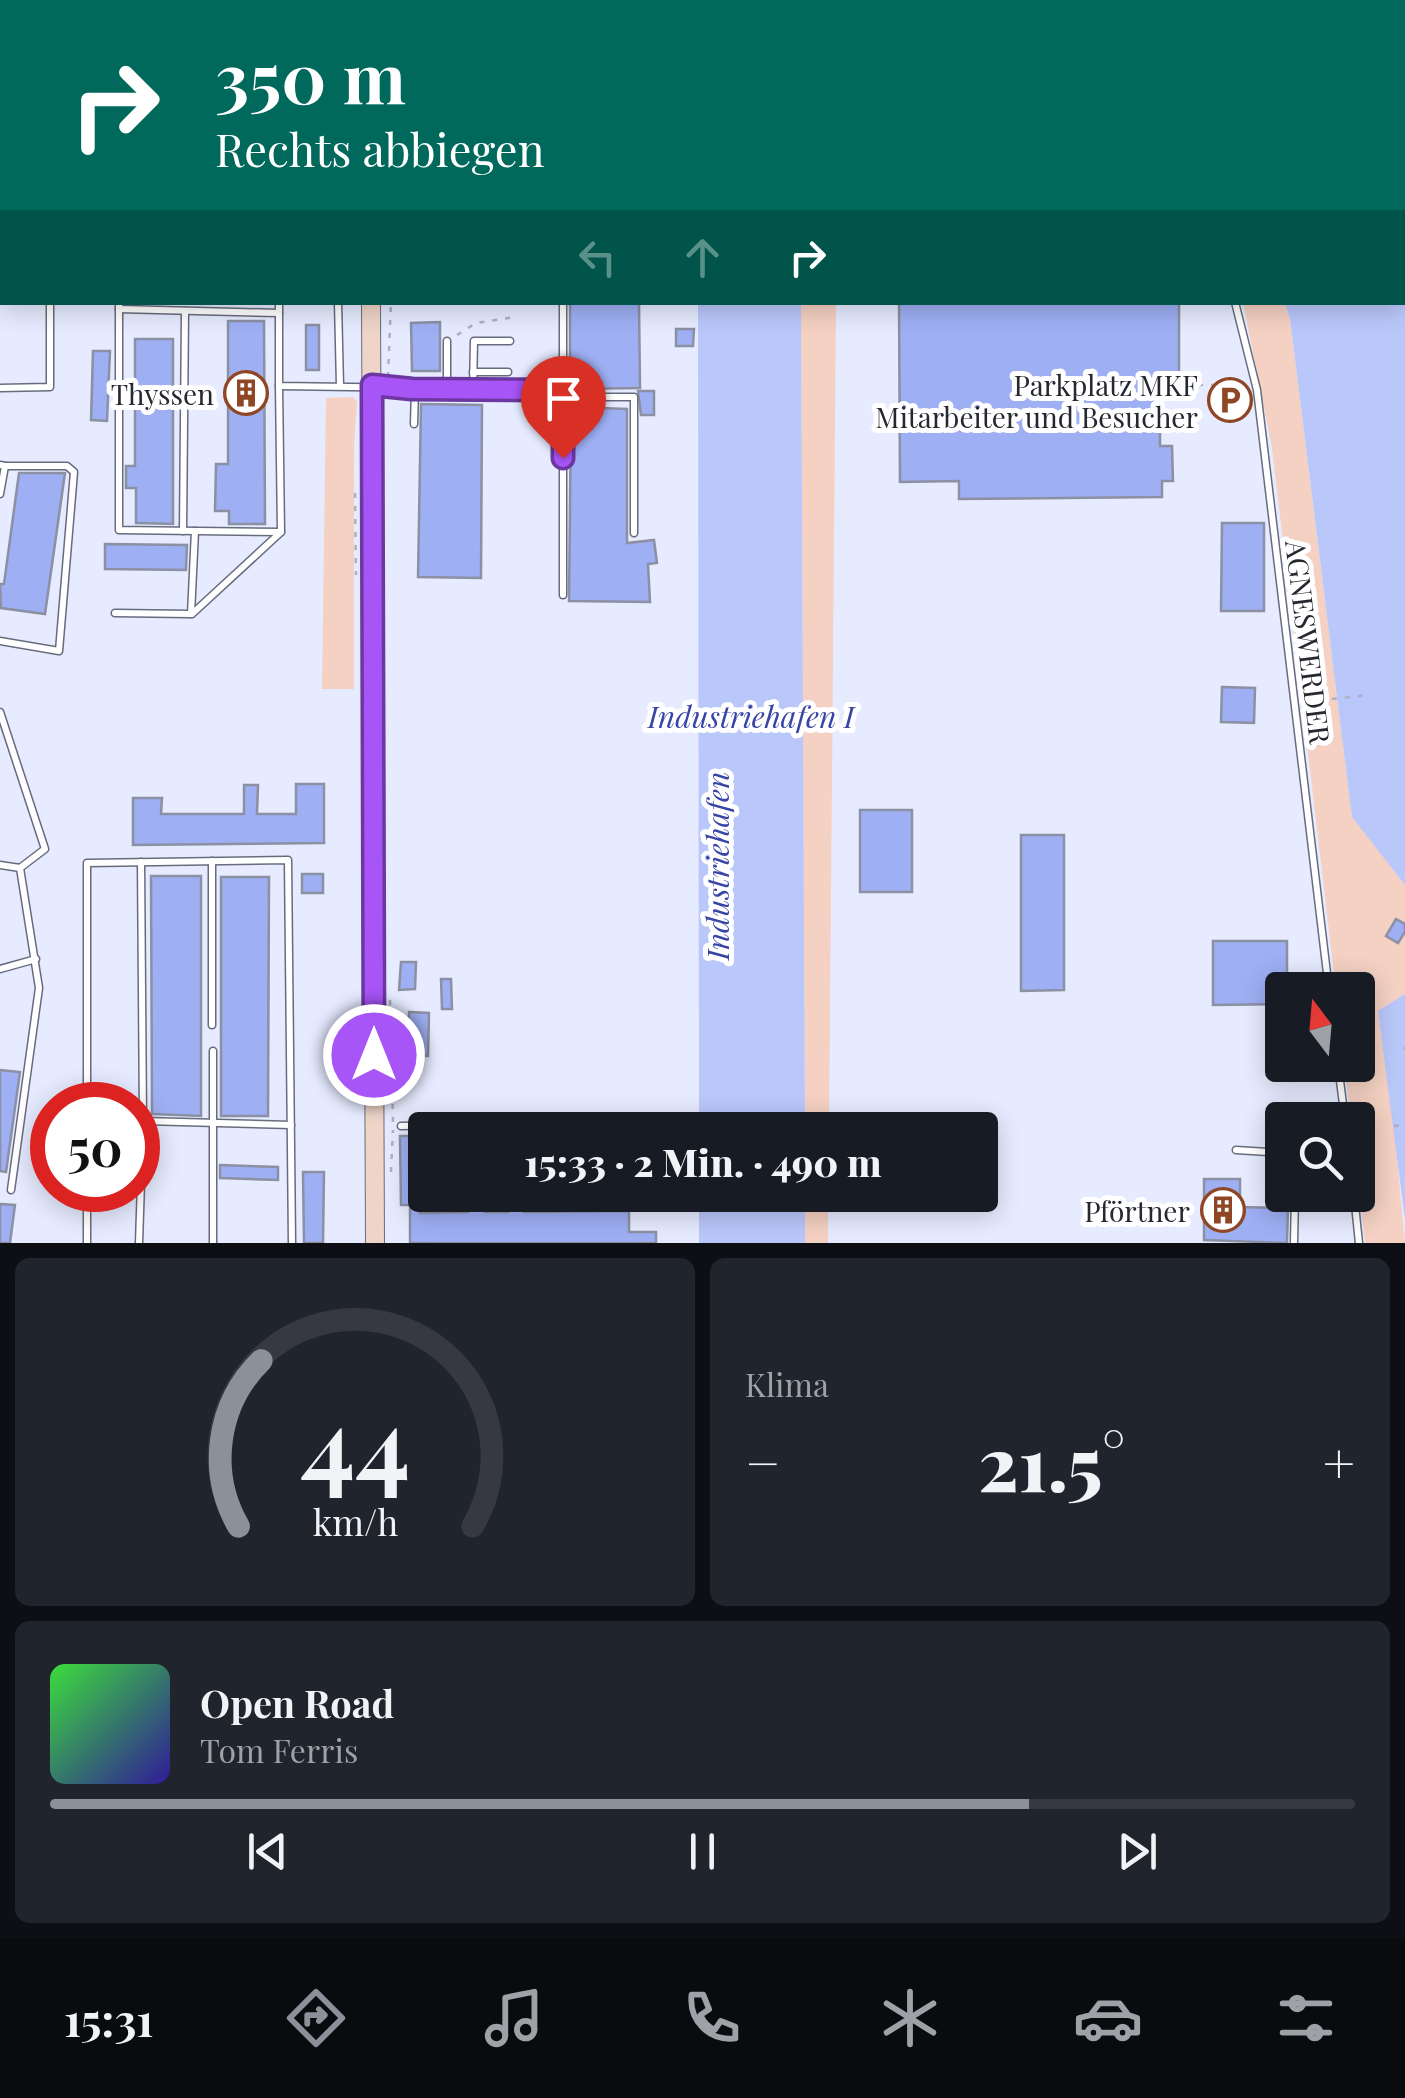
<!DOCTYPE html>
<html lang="de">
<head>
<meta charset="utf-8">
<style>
	body { margin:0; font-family:"Playfair Display",serif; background:#20242c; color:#f1f3f6; height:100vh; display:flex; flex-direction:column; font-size:38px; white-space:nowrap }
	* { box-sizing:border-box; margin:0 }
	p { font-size:32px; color:#9ea1a6 }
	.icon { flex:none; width:55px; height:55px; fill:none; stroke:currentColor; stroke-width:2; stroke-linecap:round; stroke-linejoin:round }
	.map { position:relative; height:1243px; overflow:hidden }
	.details { display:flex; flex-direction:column; gap:15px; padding:15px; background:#0d0f14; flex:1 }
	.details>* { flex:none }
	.top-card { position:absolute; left:0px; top:0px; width:1405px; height:305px; box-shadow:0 5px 25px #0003; background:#00695c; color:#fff; overflow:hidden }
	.needle { width:65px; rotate:344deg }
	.tools { position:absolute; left:1265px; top:972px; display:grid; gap:20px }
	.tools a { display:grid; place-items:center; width:110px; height:110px; border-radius:10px; background:#171b24; box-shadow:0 5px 25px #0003; font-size:50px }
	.speed { position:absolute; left:30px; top:1082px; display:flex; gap:20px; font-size:50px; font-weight:700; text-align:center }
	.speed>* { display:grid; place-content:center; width:130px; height:130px; border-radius:50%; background:#171b24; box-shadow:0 5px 25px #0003; line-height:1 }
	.speed .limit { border:15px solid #d22; background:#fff; color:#111 }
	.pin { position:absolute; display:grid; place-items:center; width:85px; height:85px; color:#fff; margin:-102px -42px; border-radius:50% 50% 50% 0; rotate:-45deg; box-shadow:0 0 10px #0007 }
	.pin .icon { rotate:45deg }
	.me { position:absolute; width:110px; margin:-55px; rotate:0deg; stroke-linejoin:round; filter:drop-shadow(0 0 8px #0008) }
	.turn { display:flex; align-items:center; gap:35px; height:210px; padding:0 50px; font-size:45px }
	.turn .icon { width:130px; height:130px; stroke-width:2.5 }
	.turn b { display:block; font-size:70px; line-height:85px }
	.lanes { display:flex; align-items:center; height:95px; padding:0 50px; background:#0003; justify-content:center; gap:50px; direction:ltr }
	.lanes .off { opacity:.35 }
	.big { font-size:75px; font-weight:800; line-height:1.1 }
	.details .card { flex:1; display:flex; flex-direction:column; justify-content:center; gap:15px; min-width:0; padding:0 35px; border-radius:15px; background:#20242c }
	.details .dial { align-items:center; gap:0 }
	.dial svg { height:260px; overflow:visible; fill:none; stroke:#363941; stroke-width:7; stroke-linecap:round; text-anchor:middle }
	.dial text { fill:#f1f3f6; stroke:none }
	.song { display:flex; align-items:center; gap:30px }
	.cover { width:120px; height:120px; border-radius:15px; background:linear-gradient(135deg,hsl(120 70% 55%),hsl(250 70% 35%)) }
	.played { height:10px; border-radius:5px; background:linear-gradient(90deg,#8c9099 75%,#363941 75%) }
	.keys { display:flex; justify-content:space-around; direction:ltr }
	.heat { display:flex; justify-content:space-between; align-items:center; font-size:55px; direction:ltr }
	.details .tiles { flex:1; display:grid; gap:15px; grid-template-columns:1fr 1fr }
	.card:last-child { grid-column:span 2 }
	.trip { position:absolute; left:408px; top:1112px; width:590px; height:100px; border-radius:10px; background:#171b24; box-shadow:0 5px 25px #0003; font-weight:800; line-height:100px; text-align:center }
	.tab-bar { display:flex; height:160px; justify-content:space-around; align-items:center; background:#090b0e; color:#9ea1a6 }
	.tab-bar .icon { width:70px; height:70px }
	.tab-bar .active { color:#8c9099 }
	.tab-bar b { font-size:45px; color:#f1f3f6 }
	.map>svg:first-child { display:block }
	.green { fill:#f4d1c2 }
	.water { fill:#b9c7fb }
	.building { fill:#9eaff4; stroke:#8b90a2; stroke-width:2.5 }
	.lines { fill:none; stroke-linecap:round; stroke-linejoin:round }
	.service-casing { stroke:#676c7d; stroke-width:9 }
	.secondary-casing { stroke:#676c7d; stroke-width:20 }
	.path { stroke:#acb0c0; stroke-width:2.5; stroke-dasharray:5 8; stroke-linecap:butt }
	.service { stroke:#fff; stroke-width:6 }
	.secondary { stroke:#efd4c8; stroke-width:18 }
	.route-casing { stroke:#6d37a1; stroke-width:25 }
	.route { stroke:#a855f7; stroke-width:18 }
	.labels { text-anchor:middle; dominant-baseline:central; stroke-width:10; stroke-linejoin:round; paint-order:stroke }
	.poi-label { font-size:28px; fill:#26282f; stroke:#fff; text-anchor:end }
	.street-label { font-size:28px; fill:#26282f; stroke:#fff }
	.water-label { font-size:30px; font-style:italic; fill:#3945a6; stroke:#fff }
</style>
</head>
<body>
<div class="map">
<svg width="1405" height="1243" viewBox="0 0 1405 1243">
	<rect width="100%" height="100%" fill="#e6ebff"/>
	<g class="green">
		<polygon points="801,303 836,303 829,1130 805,1130"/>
		<polygon points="1243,303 1285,303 1290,319 1352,816 1405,885 1405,994 1378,1012 1394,1126 1405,1243 1365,1243 1358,1180 1358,1120 1351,1120 1344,1065 1358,1065 1358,990 1336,990 1272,448"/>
		<polygon points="353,397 357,401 354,446 354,689 322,689 326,398"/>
		<rect x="805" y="1195" width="23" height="48"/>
	</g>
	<g class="water">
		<polygon points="1166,0 1405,0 1405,885 1352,817 1290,319 1285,303 1402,302 1402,2"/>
		<polygon points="698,303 801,303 805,1130 699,1130"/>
		<polygon points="1405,994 1405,1220 1378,1011"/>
		<rect x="699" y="1195" width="106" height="48"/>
	</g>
	<g class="building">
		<polygon points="570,302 639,302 640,388 575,389 575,374 570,374"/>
		<polygon points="899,302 1179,302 1179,379 1160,379 1160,446 1172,446 1173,481 1162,481 1162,497 959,499 959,481 900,482"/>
		<polygon points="228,321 264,321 265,524 229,524 229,511 215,511 216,464 228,464"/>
		<polygon points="440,322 440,371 412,371 411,323"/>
		<rect x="306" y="325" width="13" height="45"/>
		<polygon points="676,329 694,329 693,346 676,346"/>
		<polygon points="135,339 173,339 173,524 136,523 136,488 126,488 126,466 135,466"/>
		<polygon points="93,351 110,351 107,421 91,420"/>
		<polygon points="638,391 654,391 654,415 641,415"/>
		<polygon points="421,404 482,405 481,578 418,577"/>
		<polygon points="571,407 627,409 627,543 654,540 657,563 648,564 650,602 569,601"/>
		<polygon points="19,473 65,473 45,614 1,608 0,584 4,584"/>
		<polygon points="1222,523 1264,523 1264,611 1221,611"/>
		<polygon points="105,544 187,545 186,570 105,569"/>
		<polygon points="1222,687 1255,688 1254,723 1221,722"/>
		<polygon points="296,784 324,784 324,843 133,845 133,798 162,798 161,814 244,814 244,785 258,785 257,814 296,814"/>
		<rect x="860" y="810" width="52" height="82"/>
		<polygon points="1021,835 1064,835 1064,990 1021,991"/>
		<rect x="302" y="874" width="21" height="19"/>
		<polygon points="151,876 201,876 201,1116 152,1114"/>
		<polygon points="221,877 269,877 268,1116 221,1116"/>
		<polygon points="1396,919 1405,924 1405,932 1398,943 1386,936"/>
		<polygon points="1213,941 1287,941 1287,990 1282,990 1282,1004 1213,1005"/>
		<polygon points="401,962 416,962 415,989 399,990"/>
		<polygon points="441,979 451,979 452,1009 442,1009"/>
		<polygon points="409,1012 429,1013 428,1056 408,1055"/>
		<polygon points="0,1070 20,1072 6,1172 0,1171"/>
		<polygon points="400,1136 420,1136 420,1213 468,1212 468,1195 485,1195 485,1212 508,1212 508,1195 524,1195 524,1212 629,1211 629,1232 656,1232 656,1243 410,1243 410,1205 401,1205"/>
		<polygon points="220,1165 278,1167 278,1180 220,1178"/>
		<polygon points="303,1172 324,1172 323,1243 304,1243"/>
		<polygon points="1204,1179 1240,1179 1240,1207 1288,1208 1287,1243 1204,1240"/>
		<polygon points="0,1204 15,1205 10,1243 0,1243"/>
	</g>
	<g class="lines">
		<g class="service-casing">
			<g id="service">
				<polyline points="50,0 50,2"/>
				<polyline points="563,2 563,0"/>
				<polyline points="119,302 119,530 281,532 279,386"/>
				<polyline points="279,302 279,386 563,390 563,302"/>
				<polyline points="338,302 340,386"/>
				<polyline points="1235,302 1257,390 1329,990"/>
				<polyline points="119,309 279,313"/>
				<polyline points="447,341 447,389"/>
				<polyline points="473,372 508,372"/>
				<polyline points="0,388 50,387 50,302"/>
				<polyline points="473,389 474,341 510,341"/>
				<polyline points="563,390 574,397 634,397 634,533"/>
				<polyline points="563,391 563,595"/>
				<polyline points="414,424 415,389"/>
				<polyline points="0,465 5,466 0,494"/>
				<polyline points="183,531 185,311"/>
				<polyline points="115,613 191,614 195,531"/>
				<polyline points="192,614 281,532"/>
				<polyline points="0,641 59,651 74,472 67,466 5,466"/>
				<polyline points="0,712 45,849 20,868"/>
				<polyline points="0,865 20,868 39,988 11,1190"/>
				<polyline points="0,969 36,959"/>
				<polyline points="212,1025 212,861"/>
				<polyline points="213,1051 213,1243"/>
				<polyline points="1338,1065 1345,1120"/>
				<polyline points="87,1105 87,863 288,860 292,1243"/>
				<polyline points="143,1121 291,1125"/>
				<polyline points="401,1126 484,1124 484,1130"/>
				<polyline points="1236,1150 1282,1153"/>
				<polyline points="87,1190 87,1243"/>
				<polyline points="1354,1195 1359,1243"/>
				<polyline points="1294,1242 1295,1195"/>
				<polyline points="139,1243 143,1121 141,862"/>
			</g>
		</g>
		<g class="secondary-casing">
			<g id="secondary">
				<polyline points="370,0 370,2"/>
				<polyline points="371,302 375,1243"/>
			</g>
		</g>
		<g class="path">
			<polyline points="457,335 476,323 515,317"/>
			<polyline points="388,377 391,302"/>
			<polyline points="1198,385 1224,385"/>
			<polyline points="355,493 356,575"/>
			<polyline points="1306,702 1368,695"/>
			<polyline points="390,1000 393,1122"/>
			<polyline points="1405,1047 1405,1050"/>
			<polyline points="1394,1126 1405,1125"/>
			<polyline points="391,1172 393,1130"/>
		</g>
		<use href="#service" class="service"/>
		<use href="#secondary" class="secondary"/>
	</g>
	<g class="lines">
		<g class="route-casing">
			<polyline id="route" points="374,1055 372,385 412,389 563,390 563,458"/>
		</g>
		<use href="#route" class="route"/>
	</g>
	<defs>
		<g id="building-ring" transform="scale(2.25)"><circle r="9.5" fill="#fff" stroke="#8e4625" stroke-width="1.5"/><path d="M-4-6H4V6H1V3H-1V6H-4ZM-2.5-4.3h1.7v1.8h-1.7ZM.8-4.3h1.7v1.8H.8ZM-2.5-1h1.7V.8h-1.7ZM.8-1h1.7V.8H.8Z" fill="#8e4625"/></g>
		<g id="parking-ring" transform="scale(2.25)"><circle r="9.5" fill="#fff" stroke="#8e4625" stroke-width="1.5"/><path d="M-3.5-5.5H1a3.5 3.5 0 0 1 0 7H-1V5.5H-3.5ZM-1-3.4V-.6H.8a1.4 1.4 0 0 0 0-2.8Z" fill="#8e4625"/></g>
	</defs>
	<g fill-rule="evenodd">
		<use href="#building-ring" x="246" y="393"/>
		<use href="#parking-ring" x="1230" y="400"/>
		<use href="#building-ring" x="1223" y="1210"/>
	</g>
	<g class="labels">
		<g class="poi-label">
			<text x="1198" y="384">Parkplatz MKF<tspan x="1198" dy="32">Mitarbeiter und Besucher</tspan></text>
			<text x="214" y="393">Thyssen</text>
			<text x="1190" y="1210">Pförtner</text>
		</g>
		<g class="street-label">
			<text transform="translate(1309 642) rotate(83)">AGNESWERDER</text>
		</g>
		<g class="water-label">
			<text x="751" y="716">Industriehafen I</text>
			<text transform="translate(717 866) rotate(-90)">Industriehafen</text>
		</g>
	</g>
</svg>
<div class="tools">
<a><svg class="needle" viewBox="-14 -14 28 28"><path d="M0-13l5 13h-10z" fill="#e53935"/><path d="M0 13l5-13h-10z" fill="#9ea1a6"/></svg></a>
<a><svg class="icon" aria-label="search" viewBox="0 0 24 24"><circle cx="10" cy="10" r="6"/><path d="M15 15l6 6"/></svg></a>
</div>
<div class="speed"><div class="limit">50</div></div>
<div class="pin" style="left:563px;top:458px;background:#d93025"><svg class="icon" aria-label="arrive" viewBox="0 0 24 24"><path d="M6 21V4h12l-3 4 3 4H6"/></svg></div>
<svg class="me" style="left:374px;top:1055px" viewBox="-20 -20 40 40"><circle r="17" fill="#a855f7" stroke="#fff" stroke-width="3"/><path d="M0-11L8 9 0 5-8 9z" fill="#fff"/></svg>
<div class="trip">15:33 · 2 Min. · 490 m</div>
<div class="top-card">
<div class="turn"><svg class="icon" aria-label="right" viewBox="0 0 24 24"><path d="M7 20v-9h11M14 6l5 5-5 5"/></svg><div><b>350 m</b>Rechts abbiegen</div></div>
<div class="lanes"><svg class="icon off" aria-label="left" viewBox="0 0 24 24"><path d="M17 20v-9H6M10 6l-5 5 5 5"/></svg><svg class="icon off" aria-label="ahead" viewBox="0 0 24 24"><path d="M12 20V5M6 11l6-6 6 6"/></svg><svg class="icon" aria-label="right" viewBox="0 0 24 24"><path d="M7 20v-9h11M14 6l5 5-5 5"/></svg></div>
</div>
</div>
<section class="details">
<div class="tiles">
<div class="card dial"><svg viewBox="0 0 100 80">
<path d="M14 69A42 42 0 1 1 86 69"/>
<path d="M14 69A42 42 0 0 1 21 18" stroke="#8c9099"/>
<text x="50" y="56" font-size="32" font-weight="700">44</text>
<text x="50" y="72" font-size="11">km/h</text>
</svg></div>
<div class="card"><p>Klima</p>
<div class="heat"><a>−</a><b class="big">21.5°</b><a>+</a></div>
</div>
<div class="card">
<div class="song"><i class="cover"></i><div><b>Open Road</b><p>Tom Ferris</p></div></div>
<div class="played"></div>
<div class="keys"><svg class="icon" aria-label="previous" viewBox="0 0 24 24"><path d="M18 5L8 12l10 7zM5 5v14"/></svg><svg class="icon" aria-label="pause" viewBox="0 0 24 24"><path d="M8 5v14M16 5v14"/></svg><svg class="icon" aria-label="next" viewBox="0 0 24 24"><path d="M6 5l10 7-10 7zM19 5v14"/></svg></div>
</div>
</div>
</section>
<nav class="tab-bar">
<b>15:31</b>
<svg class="icon active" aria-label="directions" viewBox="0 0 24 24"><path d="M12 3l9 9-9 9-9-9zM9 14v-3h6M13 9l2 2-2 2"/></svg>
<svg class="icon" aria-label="music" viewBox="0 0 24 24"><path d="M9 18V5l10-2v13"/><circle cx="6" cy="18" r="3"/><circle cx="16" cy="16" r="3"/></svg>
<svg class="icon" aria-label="phone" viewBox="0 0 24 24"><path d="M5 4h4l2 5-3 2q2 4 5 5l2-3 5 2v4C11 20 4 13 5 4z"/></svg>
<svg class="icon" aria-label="climate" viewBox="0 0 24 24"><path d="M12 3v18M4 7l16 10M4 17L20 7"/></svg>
<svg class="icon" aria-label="car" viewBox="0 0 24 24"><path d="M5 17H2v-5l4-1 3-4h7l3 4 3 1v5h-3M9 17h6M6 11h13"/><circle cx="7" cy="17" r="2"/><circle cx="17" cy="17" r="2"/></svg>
<svg class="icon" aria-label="filters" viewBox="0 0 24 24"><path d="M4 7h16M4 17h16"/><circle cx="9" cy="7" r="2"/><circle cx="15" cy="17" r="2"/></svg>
</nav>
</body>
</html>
